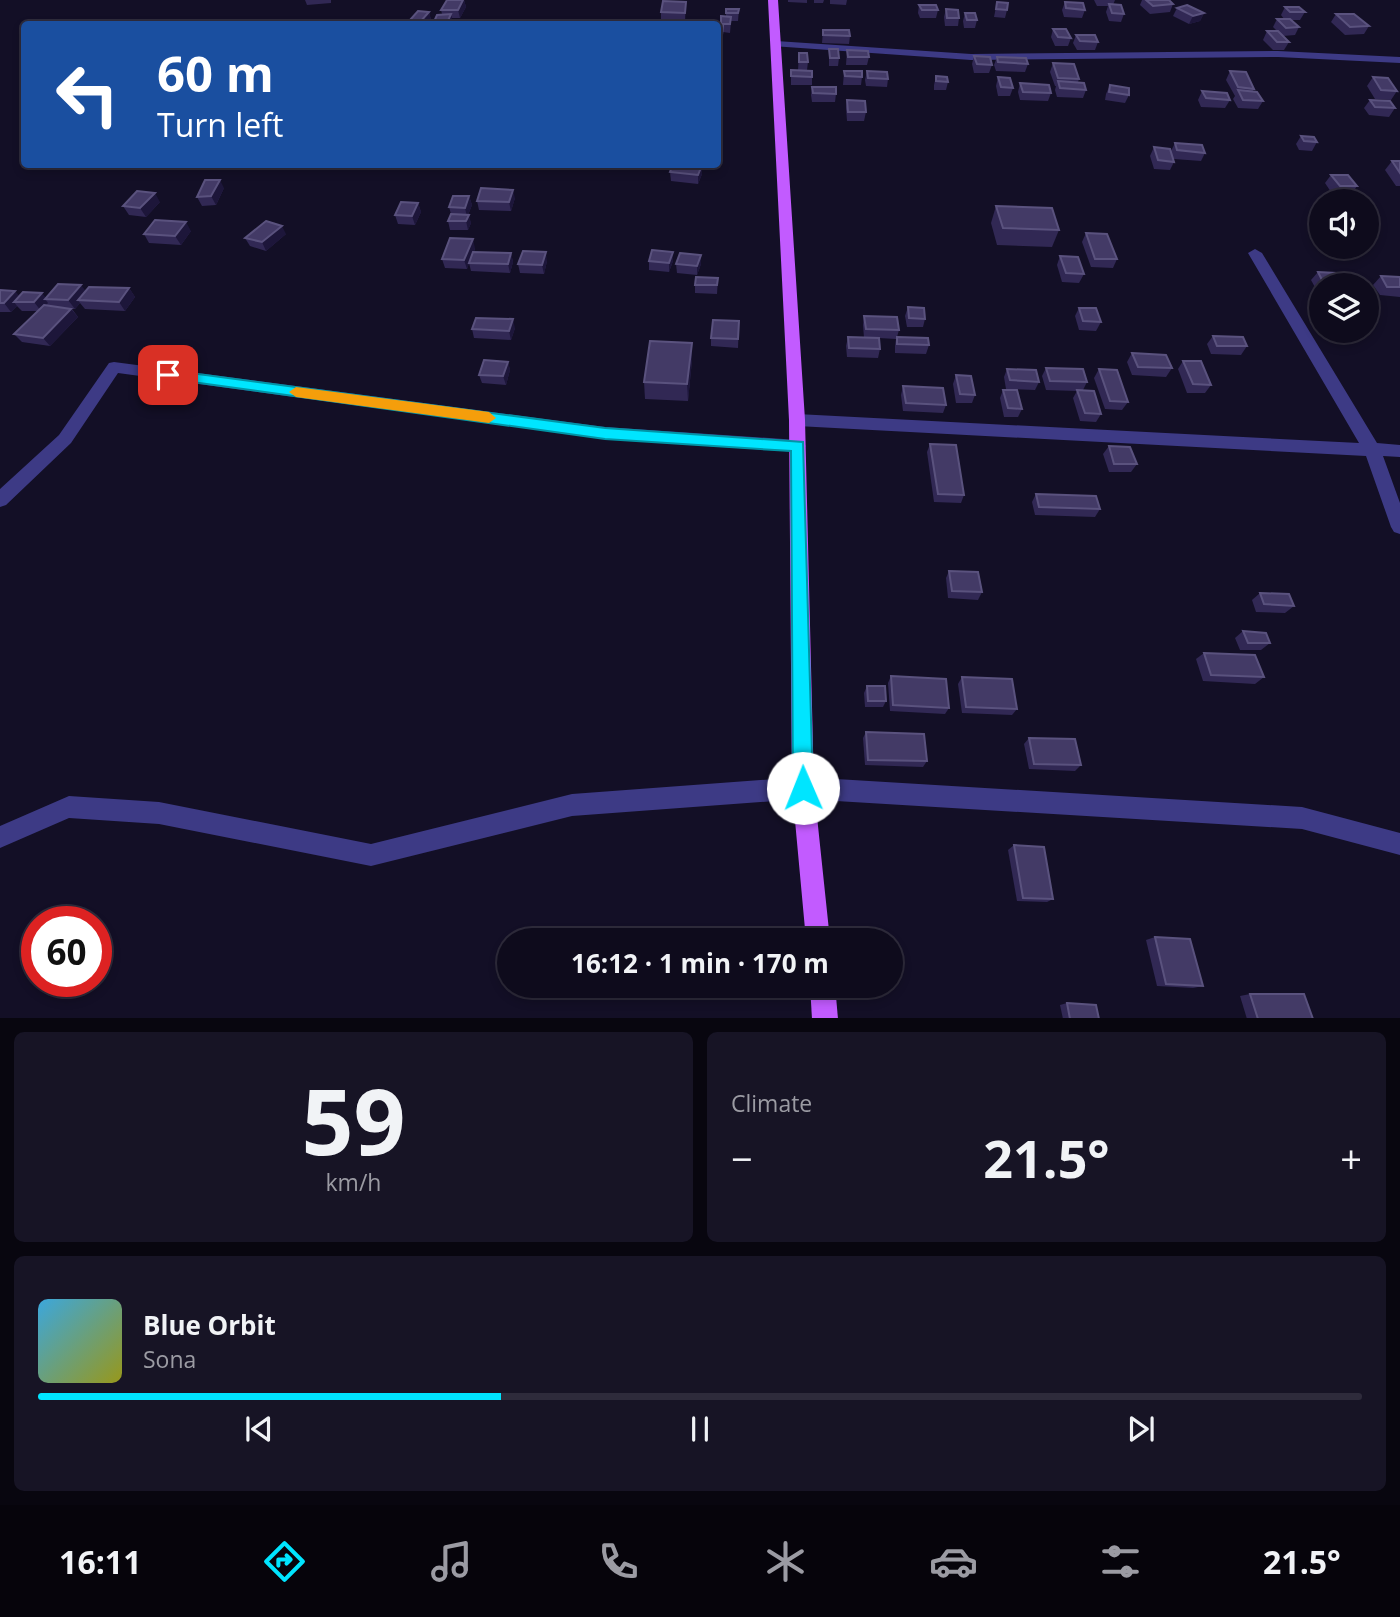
<!DOCTYPE html>
<html lang="en">
<head>
<meta charset="utf-8">
<style>
	body { margin:0; font-family:"Open Sans",sans-serif; background:#171425; color:#f1f3f6; height:100vh; display:flex; flex-direction:column; font-size:26px; white-space:nowrap }
	* { box-sizing:border-box; margin:0 }
	p { font-size:23px; color:#9b9ba3 }
	.icon { flex:none; width:38px; height:38px; fill:none; stroke:currentColor; stroke-width:2; stroke-linecap:round; stroke-linejoin:round }
	.map { position:relative; height:1018px; overflow:hidden }
	.sheet { display:flex; flex-direction:column; gap:14px; padding:14px; background:#08060f; flex:1 }
	.sheet>* { flex:none }
	.hud { position:absolute; left:21px; top:21px; width:700px; height:147px; border-radius:7px; box-shadow:0 4px 10px #0003,0 0 0 2px #2e2b3b; background:#1a4fa0; color:#fff; overflow:hidden }
	.tools { position:absolute; left:1309px; top:189px; display:grid; gap:14px }
	.tools a { display:grid; place-items:center; width:70px; height:70px; border-radius:50%; background:#0e0b1c; box-shadow:0 4px 10px #0003,0 0 0 2px #2e2b3b; font-size:35px }
	.speed { position:absolute; left:21px; top:906px; display:flex; gap:14px; font-size:35px; font-weight:700; text-align:center }
	.speed>* { display:grid; place-content:center; width:91px; height:91px; border-radius:50%; background:#0e0b1c; box-shadow:0 4px 10px #0003,0 0 0 2px #2e2b3b; line-height:1 }
	.speed .limit { border:10px solid #d22; background:#fff; color:#111 }
	.pin { position:absolute; display:grid; place-items:center; width:60px; height:60px; color:#fff; margin:-30px; border-radius:14px; box-shadow:0 4px 10px #0006 }
	.me { position:absolute; width:77px; margin:-38px; rotate:359deg; stroke-linejoin:round; filter:drop-shadow(0 0 5px #0008) }
	.turn { display:flex; align-items:center; gap:24px; height:147px; padding:0 21px; font-size:32px }
	.turn .icon { width:91px; height:91px; stroke-width:2.5 }
	.turn b { display:block; font-size:49px; line-height:60px }
	.big { font-size:52px; font-weight:700; line-height:1.1 }
	.sheet .widget { flex:1; display:flex; flex-direction:column; justify-content:center; gap:10px; min-width:0; padding:0 24px; border-radius:10px; background:#171425 }
	.sheet .dial { align-items:center; gap:0 }
	.dial b { font-size:91px; line-height:1 }
	.song { display:flex; align-items:center; gap:21px }
	.cover { width:84px; height:84px; border-radius:10px; background:linear-gradient(135deg,hsl(200 70% 55%),hsl(60 70% 35%)) }
	.played { height:7px; border-radius:4px; background:linear-gradient(90deg,#00e5ff 35%,#2e2b3b 35%) }
	.keys { display:flex; justify-content:space-around; direction:ltr }
	.heat { display:flex; justify-content:space-between; align-items:center; font-size:38px; direction:ltr }
	.sheet .tiles { flex:1; display:grid; gap:14px; grid-template-columns:1fr 1fr }
	.widget:last-child { grid-column:span 2 }
	.trip { position:absolute; left:497px; top:928px; width:406px; height:70px; border-radius:35px; background:#0e0b1c; box-shadow:0 4px 10px #0003,0 0 0 2px #2e2b3b; font-weight:700; line-height:70px; text-align:center }
	.tabs { display:flex; height:112px; justify-content:space-around; align-items:center; background:#06040b; color:#9b9ba3 }
	.tabs .icon { width:49px; height:49px }
	.tabs .selected { color:#00e5ff }
	.tabs b { font-size:32px; color:#f1f3f6 }
	.map>svg:first-child { display:block }
	.lines { fill:none; stroke-linecap:round; stroke-linejoin:round }
	.minor { fill:#3d3a85; fill-rule:evenodd }
	.primary { fill:#c25bff; fill-rule:evenodd }
	.wall { fill:#312854 }
	.shaded-wall { fill:#1d163a }
	.building { fill:#433a66; stroke:#5a527e; stroke-width:2 }
	.route { fill:#00e5ff; stroke:#0095a6; stroke-width:2 }
	.slow { fill:#f59e0b }
</style>
</head>
<body>
<div class="map">
<svg width="1400" height="1019" viewBox="0 0 1400 1019">
	<rect width="100%" height="100%" fill="#130f26"/>
	<g class="lines">
		<g class="minor">
			<polygon points="776,41 971,54 1278,51 1400,57 1400,63 1278,57 971,60 772,46 771,44"/>
			<polygon points="1255,249 1262,253 1377,443 1400,445 1400,457 1383,456 1400,503 1400,534 1394,532 1391,527 1366,456 797,426 789,420 797,414 1359,443 1248,253"/>
			<polygon points="114,362 605,427 798,440 806,446 798,452 605,439 118,373 71,443 6,505 0,507 0,489 59,435 109,363"/>
			<polygon points="803,777 1302,807 1400,833 1400,855 1302,829 803,799 572,816 371,866 159,824 69,818 0,848 0,826 69,796 159,802 371,844 572,794"/>
		</g>
		<g class="primary">
			<polygon points="768,0 778,0 805,420 814,788 830,940 806,940 792,788 789,420"/>
			<polygon points="810,985 835,985 838,1019 812,1019"/>
		</g>
	</g>
	<g class="wall">
		<polygon points="305,0 331,0 331,3 307,5"/>
		<polygon points="447,0 464,0 466,7 460,18 452,18 452,24 434,24 442,14 441,10"/>
		<polygon points="788,0 807,0 807,3 788,2"/>
		<polygon points="814,0 824,0 823,3 814,3"/>
		<polygon points="830,0 847,0 846,5 830,4"/>
		<polygon points="1094,0 1115,0 1113,5 1124,14 1121,22 1109,21 1106,12 1108,6 1097,6"/>
		<polygon points="1142,0 1169,0 1173,4 1170,12 1150,14 1140,5"/>
		<polygon points="686,2 685,21 661,21 661,12"/>
		<polygon points="997,2 1007,10 1005,18 994,17"/>
		<polygon points="1065,2 1085,10 1082,18 1064,17 1062,10"/>
		<polygon points="919,5 938,10 936,18 920,18 918,13"/>
		<polygon points="1285,7 1305,12 1300,20 1292,20 1299,27 1295,35 1283,36 1289,42 1284,50 1273,50 1263,40 1267,31 1277,31 1273,27 1277,19 1284,19 1281,15"/>
		<polygon points="1177,8 1204,13 1200,21 1189,24 1173,16"/>
		<polygon points="726,9 739,9 738,21 731,21 730,33 723,32 722,43 718,43 718,26 721,26 721,16 726,17"/>
		<polygon points="946,9 959,18 958,26 945,26 944,17"/>
		<polygon points="429,12 431,20 427,24 411,24 410,20"/>
		<polygon points="965,13 977,20 975,28 964,28 963,21"/>
		<polygon points="1336,14 1369,26 1364,34 1345,35 1331,22"/>
		<polygon points="1053,29 1071,38 1068,46 1055,46 1051,37"/>
		<polygon points="823,30 850,36 849,44 822,43"/>
		<polygon points="1076,35 1098,42 1095,50 1077,50 1073,43"/>
		<rect x="718" y="47" width="3" height="14"/>
		<polygon points="829,49 839,58 838,66 829,66"/>
		<polygon points="847,50 869,57 867,65 846,65"/>
		<polygon points="799,53 808,62 807,70 798,70"/>
		<polygon points="974,56 992,65 989,73 974,73 972,64"/>
		<polygon points="997,57 1028,64 1025,72 996,71 994,65"/>
		<polygon points="1053,63 1079,79 1078,82 1086,90 1083,98 1057,97 1055,90 1056,86 1055,86 1050,72"/>
		<polygon points="791,70 812,77 812,85 791,85"/>
		<polygon points="844,71 862,77 861,85 843,85"/>
		<polygon points="867,71 888,79 887,87 866,86 865,80"/>
		<polygon points="1230,71 1254,89 1253,91 1263,101 1258,109 1238,108 1233,99 1235,96 1226,80"/>
		<polygon points="936,76 948,82 946,90 934,90 934,85"/>
		<polygon points="998,77 1013,88 1010,96 998,96 996,86"/>
		<polygon points="1373,77 1397,91 1391,100 1375,99 1367,86"/>
		<polygon points="1020,83 1051,93 1048,101 1020,100 1018,92"/>
		<polygon points="1110,85 1129,95 1125,103 1105,100 1106,94"/>
		<polygon points="812,87 836,94 835,102 812,102 811,95"/>
		<polygon points="1202,91 1230,100 1225,108 1201,107 1198,100"/>
		<polygon points="847,100 866,112 864,121 847,121 846,108"/>
		<polygon points="1370,100 1395,108 1389,117 1369,115 1364,108"/>
		<polygon points="1301,136 1317,142 1312,151 1299,150 1296,144"/>
		<polygon points="1175,143 1205,153 1201,161 1174,159 1174,162 1170,170 1154,169 1150,156 1154,147 1171,151"/>
		<polygon points="1392,161 1400,161 1400,186 1396,186 1385,170"/>
		<polygon points="470,164 493,164 492,169 471,168"/>
		<polygon points="670,172 702,174 698,184 671,181"/>
		<polygon points="1331,175 1357,186 1351,195 1333,195 1325,183"/>
		<polygon points="224,188 216,205 202,206 197,197"/>
		<polygon points="469,196 472,205 468,215 471,223 468,230 450,230 448,221 451,214 449,207"/>
		<polygon points="515,198 511,211 479,210 477,201"/>
		<polygon points="160,202 146,217 129,215 123,206"/>
		<polygon points="418,203 421,212 415,225 398,224 395,215"/>
		<polygon points="996,206 1059,230 1052,247 997,245 991,223"/>
		<polygon points="191,231 181,245 149,243 144,234"/>
		<polygon points="1086,233 1117,259 1113,268 1091,267 1082,242"/>
		<polygon points="286,234 266,251 250,246 245,238"/>
		<polygon points="475,248 474,252 511,253 513,262 510,273 471,271 469,263 467,269 445,268 442,259"/>
		<polygon points="673,252 673,261 669,272 649,270 649,261"/>
		<polygon points="1060,256 1084,274 1079,283 1062,282 1057,265"/>
		<polygon points="547,261 544,274 520,273 518,264"/>
		<polygon points="676,264 701,264 697,275 677,273"/>
		<polygon points="1318,272 1361,285 1321,285 1321,291 1317,291 1311,280"/>
		<polygon points="1381,276 1400,277 1400,297 1380,295 1373,285"/>
		<polygon points="718,278 717,294 695,293 695,285"/>
		<polygon points="129,288 135,297 125,311 85,309 80,303 75,309 72,309 78,317 50,346 22,342 14,334 37,311 22,311 17,306 11,312 0,312 0,290 20,296 46,298 85,291"/>
		<polygon points="908,307 925,319 923,327 907,327 905,316"/>
		<polygon points="1079,308 1101,322 1096,331 1079,330 1075,316"/>
		<polygon points="864,316 899,330 897,337 929,345 926,354 895,353 895,346 896,339 879,338 880,349 878,358 847,357 846,346 848,337 864,338 863,325"/>
		<polygon points="739,321 738,348 711,346 711,338"/>
		<polygon points="515,328 511,340 474,338 472,329"/>
		<polygon points="1213,336 1247,346 1241,355 1211,354 1207,344"/>
		<polygon points="1132,353 1172,368 1166,377 1132,375 1127,362"/>
		<polygon points="692,360 688,401 645,399 644,382"/>
		<polygon points="1183,361 1211,385 1205,393 1187,393 1178,369"/>
		<polygon points="508,362 510,370 506,385 482,383 479,375"/>
		<polygon points="1046,368 1087,382 1083,390 1101,414 1096,422 1080,421 1073,398 1077,391 1046,390 1042,376"/>
		<polygon points="1007,369 1039,382 1035,390 1006,389 1004,377"/>
		<polygon points="1099,369 1128,402 1122,410 1105,409 1094,378"/>
		<polygon points="956,375 975,395 972,403 956,403 953,384"/>
		<polygon points="903,386 946,405 943,413 903,411 901,395"/>
		<polygon points="1003,390 1022,409 1018,417 1004,417 1000,398"/>
		<polygon points="930,444 964,495 961,503 934,502 927,452"/>
		<polygon points="1109,446 1137,464 1131,472 1109,472 1103,454"/>
		<polygon points="1036,494 1100,509 1095,517 1035,515 1032,502"/>
		<polygon points="949,571 982,592 978,600 948,598 946,578"/>
		<polygon points="1260,593 1294,606 1285,613 1256,612 1252,600"/>
		<polygon points="1243,631 1270,643 1261,650 1240,650 1235,638"/>
		<polygon points="1204,653 1264,677 1255,684 1203,681 1196,659"/>
		<polygon points="891,676 949,708 945,714 890,711 888,683"/>
		<polygon points="962,677 1017,709 1012,715 962,713 958,684"/>
		<polygon points="867,686 886,701 883,707 865,707 864,693"/>
		<polygon points="866,732 927,761 923,767 865,765 863,738"/>
		<polygon points="1029,738 1081,765 1075,771 1029,769 1024,744"/>
		<polygon points="1014,845 1053,899 1047,902 1017,901 1008,850"/>
		<polygon points="1155,937 1203,986 1193,988 1157,986 1146,940"/>
		<polygon points="1250,994 1313,1019 1247,1019 1240,996"/>
		<polygon points="1067,1003 1099,1019 1063,1019 1060,1005"/>
	</g>
	<g class="shaded-wall">
		<polygon points="463,0 464,0 466,7 460,18 458,10"/>
		<polygon points="429,12 431,20 427,24 422,24 421,21"/>
		<polygon points="1204,13 1200,21 1189,24 1193,16"/>
		<polygon points="451,14 453,23 452,24 448,24"/>
		<polygon points="702,165 702,174 698,184 698,175"/>
		<polygon points="220,180 224,188 216,205 211,196"/>
		<polygon points="513,190 515,198 511,211 509,202"/>
		<polygon points="155,193 160,202 146,217 140,208"/>
		<polygon points="469,196 472,205 467,217 465,208"/>
		<polygon points="418,203 421,212 415,225 412,216"/>
		<polygon points="469,215 471,223 468,230 466,221"/>
		<polygon points="186,222 191,231 181,245 175,236"/>
		<polygon points="282,226 286,234 266,251 262,242"/>
		<polygon points="473,239 475,248 467,269 464,260"/>
		<polygon points="546,252 547,261 544,274 542,265"/>
		<polygon points="673,252 673,261 669,272 669,263"/>
		<polygon points="511,253 513,262 510,273 508,264"/>
		<polygon points="701,255 701,264 697,275 697,266"/>
		<polygon points="81,285 88,294 78,300 80,303 75,309 68,300"/>
		<polygon points="129,288 135,297 125,311 119,302"/>
		<polygon points="15,291 23,300 14,302 17,306 11,312 4,303"/>
		<polygon points="42,293 47,299 45,299 48,303 41,311 34,302"/>
		<polygon points="71,309 78,317 50,346 43,338"/>
		<polygon points="513,319 515,328 511,340 509,331"/>
		<polygon points="692,343 692,360 688,401 687,384"/>
		<polygon points="508,362 510,370 506,385 503,376"/>
	</g>
	<g class="building">
		<polygon points="447,0 463,0 458,10 441,10"/>
		<polygon points="1146,0 1169,0 1173,4 1153,6"/>
		<polygon points="663,1 686,2 685,13 661,12"/>
		<polygon points="997,2 1008,3 1007,10 996,9"/>
		<polygon points="1065,2 1083,3 1085,10 1066,8"/>
		<polygon points="1109,4 1121,5 1124,14 1112,13"/>
		<polygon points="919,5 936,5 938,10 922,10"/>
		<polygon points="1187,5 1204,13 1193,16 1177,8"/>
		<polygon points="1285,7 1299,7 1305,12 1290,12"/>
		<polygon points="726,9 739,9 738,13 726,13"/>
		<polygon points="946,9 958,10 959,18 947,18"/>
		<polygon points="418,11 429,12 421,21 410,20"/>
		<polygon points="965,13 975,13 977,20 967,20"/>
		<polygon points="451,14 447,23 433,24 437,15"/>
		<polygon points="1336,14 1354,14 1369,26 1350,27"/>
		<polygon points="721,16 731,17 730,24 721,24"/>
		<polygon points="1277,19 1290,19 1299,27 1286,28"/>
		<polygon points="718,26 723,26 722,35 718,35"/>
		<polygon points="1053,29 1066,29 1071,38 1058,37"/>
		<polygon points="823,30 849,30 850,36 823,35"/>
		<polygon points="1267,31 1278,31 1289,42 1277,42"/>
		<polygon points="1076,35 1095,35 1098,42 1080,41"/>
		<rect x="718" y="47" width="3" height="6"/>
		<polygon points="829,49 838,49 839,58 830,58"/>
		<polygon points="847,50 868,51 869,57 848,57"/>
		<polygon points="799,53 807,53 808,62 799,62"/>
		<polygon points="974,56 990,57 992,65 977,64"/>
		<polygon points="997,57 1026,58 1028,64 998,62"/>
		<polygon points="1053,63 1074,64 1079,79 1058,78"/>
		<polygon points="791,70 812,71 812,77 791,76"/>
		<polygon points="844,71 862,71 862,77 845,76"/>
		<polygon points="867,71 887,72 888,79 868,78"/>
		<polygon points="1230,71 1246,72 1254,89 1238,87"/>
		<polygon points="936,76 947,77 948,82 936,81"/>
		<polygon points="998,77 1010,78 1013,88 1001,87"/>
		<polygon points="1373,77 1388,78 1397,91 1381,90"/>
		<polygon points="1058,81 1084,83 1086,90 1060,88"/>
		<polygon points="1020,83 1049,85 1051,93 1023,92"/>
		<polygon points="1110,85 1129,88 1129,95 1109,92"/>
		<polygon points="812,87 836,87 836,94 813,93"/>
		<polygon points="1238,90 1257,92 1263,101 1243,100"/>
		<polygon points="1202,91 1227,93 1230,100 1206,98"/>
		<polygon points="847,100 865,101 866,112 848,112"/>
		<polygon points="1370,100 1390,101 1395,108 1375,107"/>
		<polygon points="1301,136 1314,137 1317,142 1304,141"/>
		<polygon points="1175,143 1202,145 1205,153 1177,150"/>
		<polygon points="1154,147 1170,149 1174,162 1158,160"/>
		<polygon points="1392,161 1400,161 1400,173"/>
		<polygon points="673,164 695,164 702,165 698,175 670,172"/>
		<polygon points="1331,175 1348,175 1357,186 1340,186"/>
		<polygon points="205,180 220,180 211,196 197,197"/>
		<polygon points="481,188 513,190 509,202 477,201"/>
		<polygon points="137,191 155,193 140,208 123,206"/>
		<polygon points="453,196 469,196 465,208 449,207"/>
		<polygon points="401,202 418,203 412,216 395,215"/>
		<polygon points="996,206 1052,208 1059,230 1003,228"/>
		<polygon points="451,214 469,215 466,221 448,221"/>
		<polygon points="155,220 186,222 175,236 144,234"/>
		<polygon points="266,221 282,226 262,242 245,238"/>
		<polygon points="1086,233 1107,234 1117,259 1095,259"/>
		<polygon points="450,238 473,239 464,260 442,259"/>
		<polygon points="652,250 673,252 669,263 649,261"/>
		<polygon points="523,251 546,252 542,265 518,264"/>
		<polygon points="473,252 511,253 508,264 469,263"/>
		<polygon points="680,253 701,255 697,266 676,264"/>
		<polygon points="1060,256 1078,257 1084,274 1066,273"/>
		<polygon points="1318,272 1355,274 1361,285 1323,282"/>
		<polygon points="1381,276 1400,277 1400,287 1387,287"/>
		<polygon points="696,277 718,278 717,285 695,285"/>
		<polygon points="58,284 81,285 68,300 45,299"/>
		<polygon points="89,287 129,288 119,302 78,300"/>
		<polygon points="0,290 15,291 4,303 0,303"/>
		<polygon points="23,292 42,293 34,302 14,302"/>
		<polygon points="44,305 71,309 43,338 14,334"/>
		<polygon points="908,307 924,308 925,319 909,318"/>
		<polygon points="1079,308 1096,308 1101,322 1083,321"/>
		<polygon points="864,316 897,317 899,330 866,329"/>
		<polygon points="476,318 513,319 509,331 472,329"/>
		<polygon points="713,320 739,321 738,339 711,338"/>
		<polygon points="1213,336 1243,337 1247,346 1217,346"/>
		<polygon points="848,337 879,338 880,349 849,348"/>
		<polygon points="897,337 928,338 929,345 897,344"/>
		<polygon points="650,341 692,343 687,384 644,382"/>
		<polygon points="1132,353 1166,355 1172,368 1138,367"/>
		<polygon points="484,360 508,362 503,376 479,375"/>
		<polygon points="1183,361 1201,361 1211,385 1193,384"/>
		<polygon points="1046,368 1083,369 1087,382 1050,381"/>
		<polygon points="1007,369 1036,370 1039,382 1010,380"/>
		<polygon points="1099,369 1117,370 1128,402 1110,401"/>
		<polygon points="956,375 971,376 975,395 960,394"/>
		<polygon points="903,386 943,388 946,405 906,403"/>
		<polygon points="1003,390 1017,390 1022,409 1008,408"/>
		<polygon points="1077,390 1094,391 1101,414 1085,413"/>
		<polygon points="930,444 956,445 964,495 938,494"/>
		<polygon points="1109,446 1130,447 1137,464 1114,464"/>
		<polygon points="1036,494 1096,496 1100,509 1039,507"/>
		<polygon points="949,571 978,572 982,592 952,591"/>
		<polygon points="1260,593 1289,594 1294,606 1264,604"/>
		<polygon points="1243,631 1266,633 1270,643 1248,643"/>
		<polygon points="1204,653 1255,655 1264,677 1211,675"/>
		<polygon points="891,676 946,679 949,708 893,705"/>
		<polygon points="962,677 1012,679 1017,709 966,707"/>
		<polygon points="867,686 885,686 886,701 868,701"/>
		<polygon points="866,732 924,734 927,761 868,760"/>
		<polygon points="1029,738 1075,739 1081,765 1034,764"/>
		<polygon points="1014,845 1044,847 1053,899 1023,898"/>
		<polygon points="1155,937 1190,939 1203,986 1166,984"/>
		<polygon points="1250,994 1304,994 1313,1019 1258,1019"/>
		<polygon points="1067,1003 1096,1005 1099,1019 1070,1019"/>
	</g>
	<polygon class="route" points="168,370 605,428 803,442 813,788 810,795 803,798 796,795 793,788 791,451 605,439 163,378 161,375"/>
	<polygon class="slow" points="296,387 489,412 496,418 489,423 296,397 289,392"/>
</svg>
<div class="tools">
<a><svg class="icon" aria-label="sound" viewBox="0 0 24 24"><path d="M4 9h4l5-4v14l-5-4H4zM17 9q2 3 0 6"/></svg></a>
<a><svg class="icon" aria-label="layers" viewBox="0 0 24 24"><path d="M12 4l9 5-9 5-9-5zM3 14l9 5 9-5"/></svg></a>
</div>
<div class="speed"><div class="limit">60</div></div>
<div class="pin" style="left:168px;top:375px;background:#d93025"><svg class="icon" aria-label="arrive" viewBox="0 0 24 24"><path d="M6 21V4h12l-3 4 3 4H6"/></svg></div>
<svg class="me" style="left:803px;top:788px" viewBox="-20 -20 40 40"><circle r="19" fill="#fff"/><path d="M0-13L10 11 0 6-10 11z" fill="#00e5ff"/></svg>
<div class="trip">16:12 · 1 min · 170 m</div>
<div class="hud">
<div class="turn"><svg class="icon" aria-label="left" viewBox="0 0 24 24"><path d="M17 20v-9H6M10 6l-5 5 5 5"/></svg><div><b>60 m</b>Turn left</div></div>
</div>
</div>
<section class="sheet">
<div class="tiles">
<div class="widget dial"><b>59</b><p>km/h</p></div>
<div class="widget"><p>Climate</p>
<div class="heat"><a>−</a><b class="big">21.5°</b><a>+</a></div>
</div>
<div class="widget">
<div class="song"><i class="cover"></i><div><b>Blue Orbit</b><p>Sona</p></div></div>
<div class="played"></div>
<div class="keys"><svg class="icon" aria-label="previous" viewBox="0 0 24 24"><path d="M18 5L8 12l10 7zM5 5v14"/></svg><svg class="icon" aria-label="pause" viewBox="0 0 24 24"><path d="M8 5v14M16 5v14"/></svg><svg class="icon" aria-label="next" viewBox="0 0 24 24"><path d="M6 5l10 7-10 7zM19 5v14"/></svg></div>
</div>
</div>
</section>
<nav class="tabs">
<b>16:11</b>
<svg class="icon selected" aria-label="directions" viewBox="0 0 24 24"><path d="M12 3l9 9-9 9-9-9zM9 14v-3h6M13 9l2 2-2 2"/></svg>
<svg class="icon" aria-label="music" viewBox="0 0 24 24"><path d="M9 18V5l10-2v13"/><circle cx="6" cy="18" r="3"/><circle cx="16" cy="16" r="3"/></svg>
<svg class="icon" aria-label="phone" viewBox="0 0 24 24"><path d="M5 4h4l2 5-3 2q2 4 5 5l2-3 5 2v4C11 20 4 13 5 4z"/></svg>
<svg class="icon" aria-label="climate" viewBox="0 0 24 24"><path d="M12 3v18M4 7l16 10M4 17L20 7"/></svg>
<svg class="icon" aria-label="car" viewBox="0 0 24 24"><path d="M5 17H2v-5l4-1 3-4h7l3 4 3 1v5h-3M9 17h6M6 11h13"/><circle cx="7" cy="17" r="2"/><circle cx="17" cy="17" r="2"/></svg>
<svg class="icon" aria-label="filters" viewBox="0 0 24 24"><path d="M4 7h16M4 17h16"/><circle cx="9" cy="7" r="2"/><circle cx="15" cy="17" r="2"/></svg>
<b>21.5°</b>
</nav>
</body>
</html>
